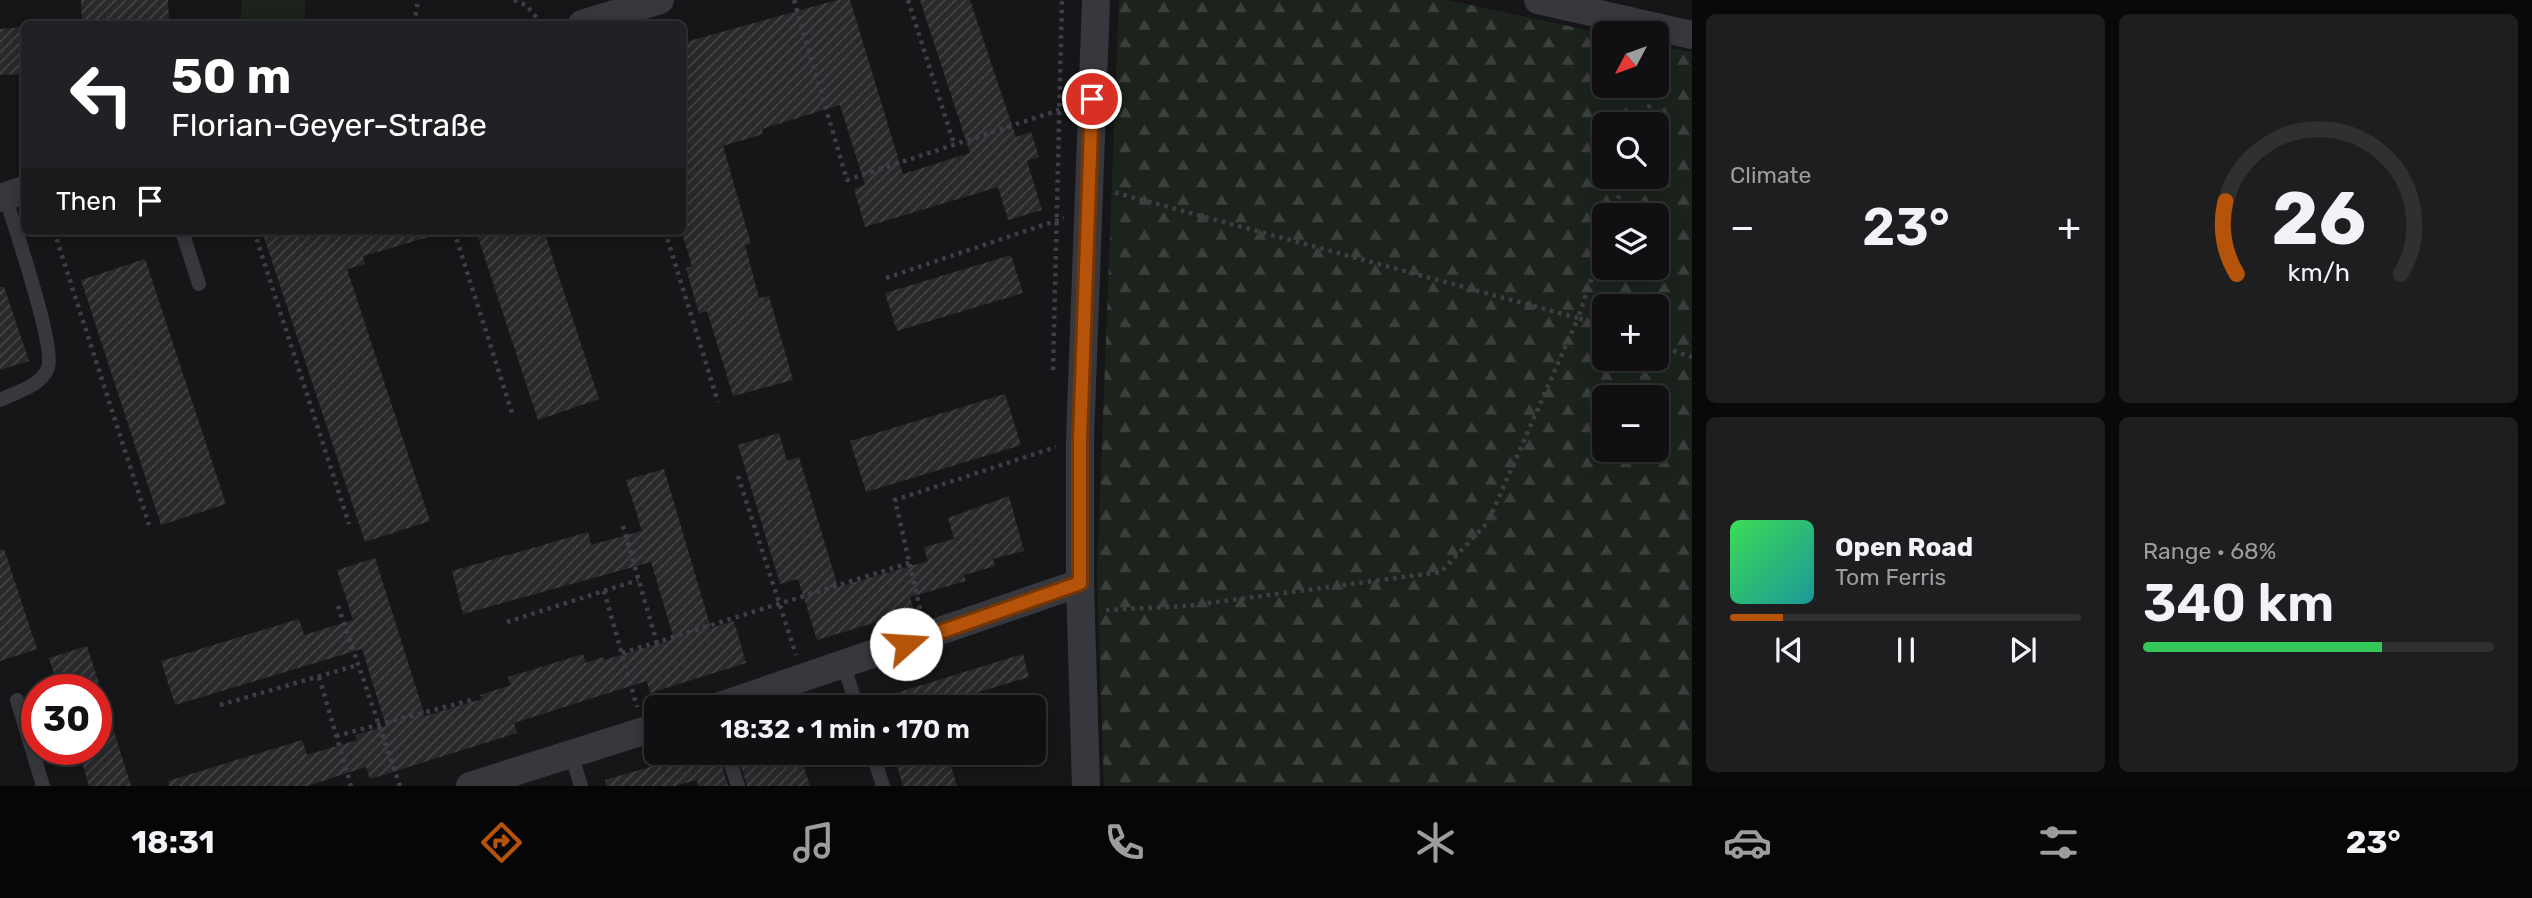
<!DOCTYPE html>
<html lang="en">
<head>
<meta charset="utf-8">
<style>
	body { margin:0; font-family:Rubik,sans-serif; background:#1e1e20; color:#f1f3f6; height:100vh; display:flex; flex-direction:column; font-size:26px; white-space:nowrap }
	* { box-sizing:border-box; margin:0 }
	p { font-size:23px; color:#9c9d9f }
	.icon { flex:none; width:38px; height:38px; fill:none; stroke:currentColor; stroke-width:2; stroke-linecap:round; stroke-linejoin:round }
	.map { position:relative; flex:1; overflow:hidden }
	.drawer { display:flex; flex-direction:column; gap:14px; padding:14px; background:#09090a; width:840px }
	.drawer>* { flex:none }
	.guide { position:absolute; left:21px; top:21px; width:665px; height:214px; border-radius:10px; box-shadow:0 4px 18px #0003,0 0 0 2px #303032; background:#202124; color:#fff; overflow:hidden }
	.needle { width:46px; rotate:229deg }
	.fabs { position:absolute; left:1592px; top:21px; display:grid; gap:14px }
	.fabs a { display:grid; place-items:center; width:77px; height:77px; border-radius:10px; background:#101012; box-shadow:0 4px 18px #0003,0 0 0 2px #303032; font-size:35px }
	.speed { position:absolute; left:21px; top:674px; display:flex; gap:14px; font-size:35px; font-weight:700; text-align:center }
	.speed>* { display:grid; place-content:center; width:91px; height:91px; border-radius:50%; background:#101012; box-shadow:0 4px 18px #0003,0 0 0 2px #303032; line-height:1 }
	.speed .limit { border:10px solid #d22; background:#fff; color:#111 }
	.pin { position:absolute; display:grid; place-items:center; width:60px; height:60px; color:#fff; margin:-30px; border:4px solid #fff; border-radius:50%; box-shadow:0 2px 7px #0007 }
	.me { position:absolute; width:77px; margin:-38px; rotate:71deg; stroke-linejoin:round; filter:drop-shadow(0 0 5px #0008) }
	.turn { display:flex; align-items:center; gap:24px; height:147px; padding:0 35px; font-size:32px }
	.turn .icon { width:91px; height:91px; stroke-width:2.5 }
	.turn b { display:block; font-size:49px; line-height:60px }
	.then { display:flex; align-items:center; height:66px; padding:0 35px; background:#0003; gap:14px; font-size:26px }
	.big { font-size:52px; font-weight:600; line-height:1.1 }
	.drawer .card { flex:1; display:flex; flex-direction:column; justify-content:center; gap:10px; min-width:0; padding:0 24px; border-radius:10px; background:#1e1e20 }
	.drawer .dial { align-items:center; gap:0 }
	.dial svg { height:182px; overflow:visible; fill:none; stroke:#303032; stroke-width:7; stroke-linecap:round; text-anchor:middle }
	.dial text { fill:#f1f3f6; stroke:none }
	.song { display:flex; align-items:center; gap:21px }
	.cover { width:84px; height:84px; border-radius:10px; background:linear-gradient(135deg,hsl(130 70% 55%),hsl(180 70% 35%)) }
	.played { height:7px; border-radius:4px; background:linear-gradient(90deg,#b45309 15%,#303032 15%) }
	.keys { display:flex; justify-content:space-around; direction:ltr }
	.heat { display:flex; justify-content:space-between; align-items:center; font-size:38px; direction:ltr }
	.charge { height:10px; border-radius:5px; background:linear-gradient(90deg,#34c759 68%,#303032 0) }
	.drawer .tiles { flex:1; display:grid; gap:14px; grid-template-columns:repeat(2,1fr) }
	.trip { position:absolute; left:644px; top:695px; width:402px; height:70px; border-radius:10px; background:#101012; box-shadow:0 4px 18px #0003,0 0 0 2px #303032; font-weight:600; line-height:70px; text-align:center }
	.dock { display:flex; height:112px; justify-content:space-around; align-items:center; background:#060607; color:#9c9d9f }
	.dock .icon { width:49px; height:49px }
	.dock .on { color:#b45309 }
	.dock b { font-size:32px; color:#f1f3f6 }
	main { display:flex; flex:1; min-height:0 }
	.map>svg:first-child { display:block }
	.green { fill:#1c231d }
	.forest { fill:url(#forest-firs); fill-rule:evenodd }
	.building { fill:url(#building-hatch) }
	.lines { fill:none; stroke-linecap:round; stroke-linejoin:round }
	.path { stroke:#3d3f44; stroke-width:4.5; stroke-dasharray:3.5 5; stroke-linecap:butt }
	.service { stroke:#37383d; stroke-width:14 }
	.minor { stroke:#37383d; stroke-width:28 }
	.route-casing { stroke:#753606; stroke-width:18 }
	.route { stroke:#b45309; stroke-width:12 }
</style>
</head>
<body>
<main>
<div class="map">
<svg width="1692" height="786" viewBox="0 0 1692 786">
	<defs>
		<pattern id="forest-firs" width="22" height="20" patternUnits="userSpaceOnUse" patternTransform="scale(1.75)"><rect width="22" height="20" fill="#1c231d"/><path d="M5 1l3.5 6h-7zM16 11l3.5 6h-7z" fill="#3a403c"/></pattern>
		<pattern id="building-hatch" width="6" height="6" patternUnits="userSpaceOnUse" patternTransform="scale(1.75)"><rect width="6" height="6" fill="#29292c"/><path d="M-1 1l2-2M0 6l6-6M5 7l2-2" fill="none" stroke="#454548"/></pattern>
	</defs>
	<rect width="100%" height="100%" fill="#161618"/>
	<polygon class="green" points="242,0 305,0 305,21 241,19"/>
	<path class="forest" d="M 1119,0 L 1448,0 L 1605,34 L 1605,86 L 1657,86 L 1657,45 L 1692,52 L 1692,786 L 1104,786 L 1097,575 ZM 1605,124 L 1657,124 L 1657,177 L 1605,177 ZM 1605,215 L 1657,215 L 1657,268 L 1605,268 ZM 1605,306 L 1657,306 L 1657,359 L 1605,359 ZM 1605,397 L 1657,397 L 1657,450 L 1605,450 Z"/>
	<g class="building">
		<polygon points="81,0 168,0 169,24 82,24"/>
		<polygon points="837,0 850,0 903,174 970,153 920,0 970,0 1016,137 1031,132 1039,157 1027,161 1042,210 1008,220 998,187 865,227 854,189 865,185 840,105 762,129 763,134 723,146 751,244 745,245 759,298 769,296 793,380 733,396 707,311 699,314 686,268 692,266 682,233 682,43"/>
		<polygon points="23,27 24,74 0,75 0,29"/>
		<polygon points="262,231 428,231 429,237 363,256 365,264 347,269 430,521 365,542"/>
		<polygon points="476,231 544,231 599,399 538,420"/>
		<polygon points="1011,255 1023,293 897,331 885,293"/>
		<polygon points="145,259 226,504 161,525 81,280"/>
		<polygon points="0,287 4,287 29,361 0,370"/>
		<polygon points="1005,394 1021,445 866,492 850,441"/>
		<polygon points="779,433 787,461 799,457 838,587 928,561 924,547 954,539 948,518 1009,496 1024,551 993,559 995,566 964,575 966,581 910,597 914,611 817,640 798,579 780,584 738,445"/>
		<polygon points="664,469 711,628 734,621 746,663 650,693 647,681 583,701 514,723 517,733 370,779 366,767 307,786 169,786 168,781 302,740 307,755 357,740 356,735 386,726 362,649 175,705 161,661 299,619 304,635 353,620 337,570 375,558 425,716 482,699 480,695 511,685 508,677 525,672 583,654 586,663 603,657 604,660 674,639 651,562 463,614 452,571 588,532 591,545 642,531 626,480"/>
		<polygon points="4,549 37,649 0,661 0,550"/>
		<polygon points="87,646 101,690 131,786 89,786 78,749 96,749 96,690 100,690 59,690 49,658"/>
		<polygon points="1023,654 1029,677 929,707 867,707 867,702"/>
		<polygon points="701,752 718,752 728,786 698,786 697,780 675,786 606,786 605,780"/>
		<polygon points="737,752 799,752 810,786 747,786"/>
		<polygon points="893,752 947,752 957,786 903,786"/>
	</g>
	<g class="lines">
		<g class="path">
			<polyline points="514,0 526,5 542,24"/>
			<polyline points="794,0 847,180 1068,107"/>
			<polyline points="908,0 954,144"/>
			<polyline points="414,24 418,0"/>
			<polyline points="1657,81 1666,53"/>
			<polyline points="1643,124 1656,86"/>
			<polyline points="1613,215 1625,177"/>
			<polyline points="54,231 149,525"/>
			<polyline points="254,231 349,524"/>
			<polyline points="454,231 513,416"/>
			<polyline points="665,231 718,402"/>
			<polyline points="1605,239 1578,318 1605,327"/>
			<polyline points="886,278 1064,218"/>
			<polyline points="1657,345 1692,357"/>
			<polyline points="1053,370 1062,0"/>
			<polyline points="738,476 796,655"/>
			<polyline points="623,526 657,643"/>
			<polyline points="604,591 637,707"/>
			<polyline points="338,606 400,786"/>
			<polyline points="920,609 895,500 1056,447"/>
			<polyline points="1106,610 1187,606 1441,572 1488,522 1578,318 1113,192"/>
			<polyline points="507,622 638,580"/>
			<polyline points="622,653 909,563"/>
			<polyline points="319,677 351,786"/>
			<polyline points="220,705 358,665"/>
			<polyline points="336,736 471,700"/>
		</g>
		<g class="service">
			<polyline points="182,231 199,284"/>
			<path d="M 0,400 C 16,392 41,386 48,368 C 56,347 14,225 5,196"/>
			<polyline points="844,666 857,707"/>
			<polyline points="17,700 43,786"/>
			<polyline points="727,752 738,786"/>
			<polyline points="872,752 883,786"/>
			<polyline points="571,754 581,786"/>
		</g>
		<g class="minor">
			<polyline points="1538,0 1692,35"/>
			<polyline points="582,24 660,0"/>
			<polyline points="0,198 24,190"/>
			<polyline points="717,707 1080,583"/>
			<polyline points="470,786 656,727"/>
			<polyline points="1086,786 1080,583 1080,439 1096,0"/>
		</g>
	</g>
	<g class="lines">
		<g class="route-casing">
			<polyline id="route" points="906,644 1080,583 1080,439 1092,99"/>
		</g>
		<use href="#route" class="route"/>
	</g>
</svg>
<div class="fabs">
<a><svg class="needle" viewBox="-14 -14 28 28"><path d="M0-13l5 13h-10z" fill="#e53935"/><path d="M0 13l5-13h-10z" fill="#9c9d9f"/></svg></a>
<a><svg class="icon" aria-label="search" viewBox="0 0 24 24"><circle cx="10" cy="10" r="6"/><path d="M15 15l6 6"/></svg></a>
<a><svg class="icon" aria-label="layers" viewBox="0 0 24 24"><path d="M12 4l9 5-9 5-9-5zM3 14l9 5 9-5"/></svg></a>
<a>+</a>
<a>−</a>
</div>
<div class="speed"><div class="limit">30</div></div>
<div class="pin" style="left:1092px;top:99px;background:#d93025"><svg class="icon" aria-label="arrive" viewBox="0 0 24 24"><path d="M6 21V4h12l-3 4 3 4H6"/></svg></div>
<svg class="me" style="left:906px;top:644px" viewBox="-20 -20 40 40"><circle r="19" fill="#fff"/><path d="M0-13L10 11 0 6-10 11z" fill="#b45309"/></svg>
<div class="trip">18:32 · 1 min · 170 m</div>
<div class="guide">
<div class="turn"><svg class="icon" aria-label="left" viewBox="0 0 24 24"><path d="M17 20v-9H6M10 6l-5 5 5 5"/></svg><div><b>50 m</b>Florian-Geyer-Straße</div></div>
<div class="then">Then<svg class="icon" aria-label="arrive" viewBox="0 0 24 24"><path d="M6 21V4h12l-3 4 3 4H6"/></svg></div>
</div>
</div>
<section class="drawer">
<div class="tiles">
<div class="card"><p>Climate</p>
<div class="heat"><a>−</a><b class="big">23°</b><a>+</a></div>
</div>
<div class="card dial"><svg viewBox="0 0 100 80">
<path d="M14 69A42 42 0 1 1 86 69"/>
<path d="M14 69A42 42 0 0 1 9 37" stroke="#b45309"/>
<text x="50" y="56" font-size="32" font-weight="700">26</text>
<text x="50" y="72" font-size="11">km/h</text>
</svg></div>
<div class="card">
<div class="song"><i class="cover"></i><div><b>Open Road</b><p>Tom Ferris</p></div></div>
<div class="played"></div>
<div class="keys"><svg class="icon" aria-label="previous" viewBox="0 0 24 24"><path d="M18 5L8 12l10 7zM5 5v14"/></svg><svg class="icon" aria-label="pause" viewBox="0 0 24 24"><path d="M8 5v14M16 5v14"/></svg><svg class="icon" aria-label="next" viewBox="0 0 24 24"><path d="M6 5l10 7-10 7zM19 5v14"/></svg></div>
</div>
<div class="card"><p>Range · 68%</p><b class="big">340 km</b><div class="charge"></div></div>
</div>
</section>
</main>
<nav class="dock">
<b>18:31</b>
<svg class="icon on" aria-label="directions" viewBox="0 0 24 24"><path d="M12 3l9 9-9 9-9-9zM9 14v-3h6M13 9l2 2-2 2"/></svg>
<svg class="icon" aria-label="music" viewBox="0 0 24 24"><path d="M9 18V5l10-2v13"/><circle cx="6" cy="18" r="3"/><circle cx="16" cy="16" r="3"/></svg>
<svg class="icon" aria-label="phone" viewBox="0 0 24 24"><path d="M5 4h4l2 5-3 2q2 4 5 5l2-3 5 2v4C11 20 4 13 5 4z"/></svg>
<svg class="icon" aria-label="climate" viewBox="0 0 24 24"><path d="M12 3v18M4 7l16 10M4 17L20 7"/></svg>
<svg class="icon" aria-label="car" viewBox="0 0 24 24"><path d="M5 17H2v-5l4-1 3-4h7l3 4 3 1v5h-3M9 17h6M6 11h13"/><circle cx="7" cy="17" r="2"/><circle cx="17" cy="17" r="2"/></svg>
<svg class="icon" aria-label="filters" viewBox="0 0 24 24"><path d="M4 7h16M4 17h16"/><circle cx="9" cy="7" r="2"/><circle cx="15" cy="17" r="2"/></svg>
<b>23°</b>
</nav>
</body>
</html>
